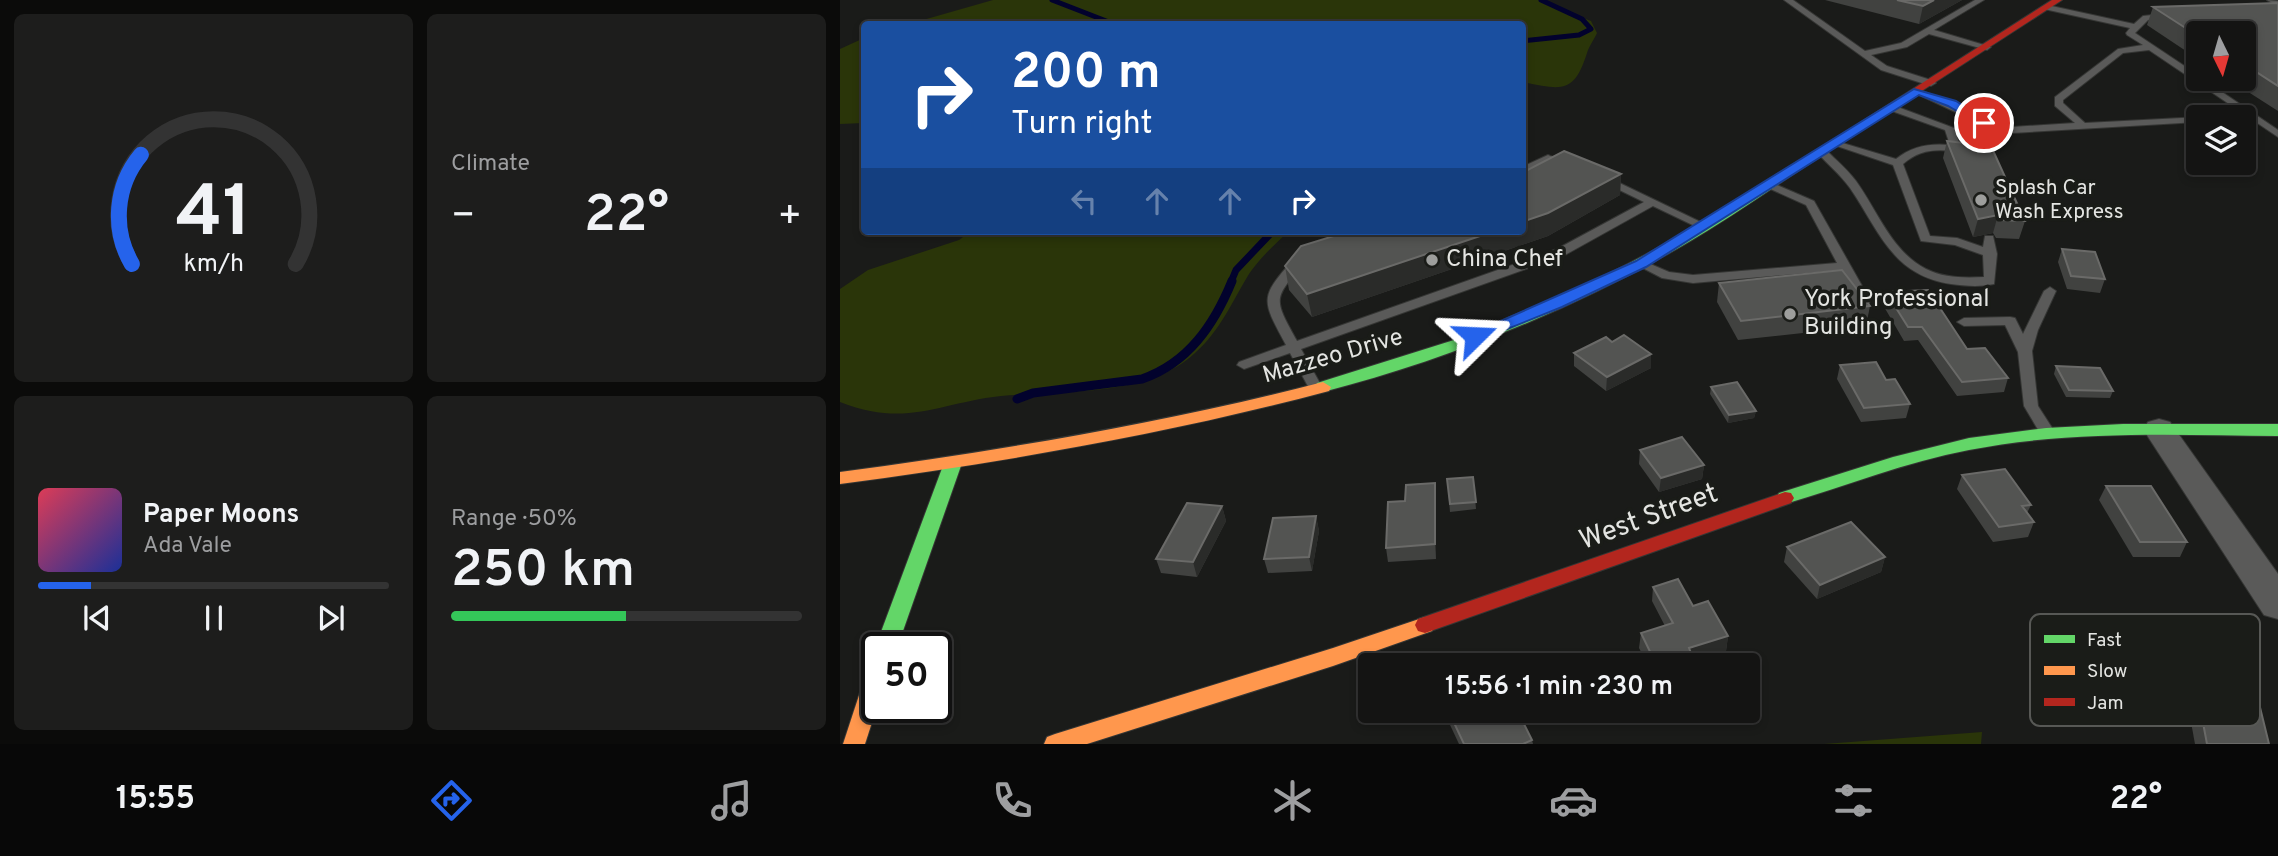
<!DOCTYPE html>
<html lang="en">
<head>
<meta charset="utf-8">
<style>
	body { margin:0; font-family:Overpass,sans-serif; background:#1d1d1c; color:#f1f3f6; height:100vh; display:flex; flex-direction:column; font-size:26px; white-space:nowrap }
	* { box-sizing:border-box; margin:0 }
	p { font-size:23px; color:#9d9ea0 }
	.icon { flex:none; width:38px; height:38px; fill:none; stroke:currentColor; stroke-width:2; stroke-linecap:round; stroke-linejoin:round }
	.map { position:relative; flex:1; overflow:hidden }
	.drawer { display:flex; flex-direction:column; gap:14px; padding:14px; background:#0b0b0a; width:840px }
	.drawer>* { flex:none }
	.top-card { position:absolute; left:21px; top:21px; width:665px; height:214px; border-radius:7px; box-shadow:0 4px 10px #0003,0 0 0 2px #333; background:#1a4fa0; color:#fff; overflow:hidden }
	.needle { width:46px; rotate:175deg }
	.controls { position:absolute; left:1346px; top:21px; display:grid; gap:14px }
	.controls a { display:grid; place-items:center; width:70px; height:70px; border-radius:7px; background:#141413; box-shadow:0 4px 10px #0003,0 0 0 2px #333; font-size:35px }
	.speed { position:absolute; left:21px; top:632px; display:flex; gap:14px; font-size:35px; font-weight:700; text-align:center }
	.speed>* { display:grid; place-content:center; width:91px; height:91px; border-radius:50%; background:#141413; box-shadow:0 4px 10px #0003,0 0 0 2px #333; line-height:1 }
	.speed .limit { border:4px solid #111; border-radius:10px; background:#fff; color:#111 }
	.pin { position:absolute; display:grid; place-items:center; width:60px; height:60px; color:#fff; margin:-30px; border:4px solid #fff; border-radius:50%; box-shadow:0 2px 7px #0007 }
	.me { position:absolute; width:77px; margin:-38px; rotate:69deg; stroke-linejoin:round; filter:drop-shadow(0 0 5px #0008) }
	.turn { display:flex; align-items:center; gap:24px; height:147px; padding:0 35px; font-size:32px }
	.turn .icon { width:91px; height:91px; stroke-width:2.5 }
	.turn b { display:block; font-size:49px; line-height:60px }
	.lanes { display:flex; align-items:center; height:66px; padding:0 35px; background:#0003; justify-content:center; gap:35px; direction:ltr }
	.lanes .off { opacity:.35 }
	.big { font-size:52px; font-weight:600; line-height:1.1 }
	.drawer .widget { flex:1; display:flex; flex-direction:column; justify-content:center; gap:10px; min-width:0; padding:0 24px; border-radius:10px; background:#1d1d1c }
	.drawer .dial { align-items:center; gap:0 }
	.dial svg { height:182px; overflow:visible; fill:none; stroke:#333; stroke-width:7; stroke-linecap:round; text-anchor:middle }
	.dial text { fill:#f1f3f6; stroke:none }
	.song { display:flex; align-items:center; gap:21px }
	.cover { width:84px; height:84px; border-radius:10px; background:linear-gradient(135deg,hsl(350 70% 55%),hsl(230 70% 35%)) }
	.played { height:7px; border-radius:4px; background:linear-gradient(90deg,#2563eb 15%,#333 15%) }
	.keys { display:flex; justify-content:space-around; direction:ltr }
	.heat { display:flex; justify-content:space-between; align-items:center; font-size:38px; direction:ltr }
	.charge { height:10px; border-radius:5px; background:linear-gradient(90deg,#34c759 50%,#333 0) }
	.drawer .tiles { flex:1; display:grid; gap:14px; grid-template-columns:repeat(2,1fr) }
	.trip { position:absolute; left:518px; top:653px; width:402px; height:70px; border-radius:7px; background:#141413; box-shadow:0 4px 10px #0003,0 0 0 2px #333; font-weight:600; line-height:70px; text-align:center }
	.dock { display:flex; height:112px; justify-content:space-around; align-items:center; background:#080808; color:#9d9ea0 }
	.dock .icon { width:49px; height:49px }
	.dock .on { color:#2563eb }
	.dock b { font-size:32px; color:#f1f3f6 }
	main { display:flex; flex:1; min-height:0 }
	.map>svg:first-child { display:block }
	.green { fill:#2a3509 }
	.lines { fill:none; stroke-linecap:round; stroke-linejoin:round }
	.stream-far2 { stroke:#02022d; stroke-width:5 }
	.stream-far1 { stroke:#02022d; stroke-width:7 }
	.stream { stroke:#02022d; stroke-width:9 }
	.lane-casing { stroke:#353634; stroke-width:2 }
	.street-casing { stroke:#353634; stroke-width:2 }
	.fast-casing { stroke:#353634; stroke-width:2 }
	.slow-casing { stroke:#353634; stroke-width:2 }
	.jam-casing { stroke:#353634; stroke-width:2 }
	.lane { fill:#5a5a59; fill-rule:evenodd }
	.street { fill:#5a5a59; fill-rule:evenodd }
	.fast { fill:#63d668; fill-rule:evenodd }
	.slow { fill:#ff974d; fill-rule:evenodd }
	.jam { fill:#b3261e; fill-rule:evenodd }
	.wall { fill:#414240 }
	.shaded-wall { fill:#2a2b29 }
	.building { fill:#535452; stroke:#6a6a68; stroke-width:2 }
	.route { fill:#2563eb; stroke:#184099; stroke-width:2 }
	.poi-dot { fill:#9d9e9c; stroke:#1a1c18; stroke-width:2.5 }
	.labels { text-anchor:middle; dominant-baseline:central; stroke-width:7; stroke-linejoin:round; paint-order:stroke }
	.far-poi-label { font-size:21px; fill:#e4e5e2; stroke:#1a1c18; text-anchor:start }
	.poi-label { font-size:24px; fill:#e4e5e2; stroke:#1a1c18; text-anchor:start }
	.street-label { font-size:24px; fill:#e4e5e2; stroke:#1a1c18 }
	.near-street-label { font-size:28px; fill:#e4e5e2; stroke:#1a1c18 }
	.key { fill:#1a1c18; stroke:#575855; stroke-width:2 }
	.key-label { font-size:19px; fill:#e4e5e2 }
</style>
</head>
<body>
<main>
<section class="drawer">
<div class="tiles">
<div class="widget dial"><svg viewBox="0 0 100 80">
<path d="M14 69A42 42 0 1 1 86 69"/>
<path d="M14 69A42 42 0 0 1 18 21" stroke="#2563eb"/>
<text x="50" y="56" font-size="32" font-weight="700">41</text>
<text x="50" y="72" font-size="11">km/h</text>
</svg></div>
<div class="widget"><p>Climate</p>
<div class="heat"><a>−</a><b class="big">22°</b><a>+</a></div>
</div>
<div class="widget">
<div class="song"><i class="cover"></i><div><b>Paper Moons</b><p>Ada Vale</p></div></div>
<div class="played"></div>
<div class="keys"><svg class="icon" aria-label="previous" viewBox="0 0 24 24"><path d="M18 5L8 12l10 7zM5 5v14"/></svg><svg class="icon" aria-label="pause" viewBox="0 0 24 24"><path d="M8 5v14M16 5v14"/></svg><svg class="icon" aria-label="next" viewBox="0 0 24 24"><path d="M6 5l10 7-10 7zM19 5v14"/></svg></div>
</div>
<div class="widget"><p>Range · 50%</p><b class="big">250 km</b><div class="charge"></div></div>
</div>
</section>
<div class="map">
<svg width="1438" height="744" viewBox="0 0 1438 744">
	<rect width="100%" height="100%" fill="#1a1b19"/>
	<g class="green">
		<path d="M 153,0 L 706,0 L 712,6 L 751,21 L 757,33 C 754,40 749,46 747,53 C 734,94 722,90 683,82 L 682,24 L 69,24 Z"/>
		<polygon points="24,38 24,123 0,124 0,49"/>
		<path d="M 131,231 L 449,231 C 435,244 420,258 409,274 C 392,302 380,331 355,353 C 307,398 222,390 161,396 C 98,403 67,428 0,402 L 0,289 L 28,270 L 119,240 Z"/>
		<polygon points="1142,732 1141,744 984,744"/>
	</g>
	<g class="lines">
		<g class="stream-far2">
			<polyline points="212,0 274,24"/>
			<polyline points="682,41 739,35 751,29 742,19 701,0"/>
		</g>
		<polyline class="stream-far1" points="391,282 396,270 433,231"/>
		<path class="stream" d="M 177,399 L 193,393 L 302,379 C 348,363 374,325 392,281"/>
		<g class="lane-casing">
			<g id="lane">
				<polygon points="944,0 953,0 1025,51 1061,43 1135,0 1144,0 1094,30 1151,47 1147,50 1089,34 1067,47 1031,55 1047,66 1094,81 1096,83 1091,86 1041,70"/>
				<polygon points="1427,0 1438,1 1438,6"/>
				<polygon points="1207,5 1294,24 1303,16 1331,13 1331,17 1308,20 1295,33 1358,75 1358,79 1363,79 1438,130 1438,137 1309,50 1283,53 1223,100 1223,103 1245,123 1361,117 1358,117 1358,122 1172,133 1145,126 1073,92 1078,89 1162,125 1172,127 1235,123 1215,106 1215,97 1278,49 1303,45 1287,35 1286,33 1290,28 1204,9 1203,7"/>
				<path d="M 1049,106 L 1055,106 L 1114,128 L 1123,154 L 1122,156 L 1114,156 L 1112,151 C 1093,149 1078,151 1063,164 L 1090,236 L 1117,238 L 1143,247 L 1145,236 L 1153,236 L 1157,254 L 1154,284 C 1141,287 1125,286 1111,284 C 1052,275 1040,232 1010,188 C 1000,174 987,164 977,152 L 986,150 C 996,160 1007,169 1016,181 C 1037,210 1052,252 1086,269 C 1104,278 1124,278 1144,277 L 1143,255 L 1115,245 L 1081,241 L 1053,165 L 991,144 L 996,141 L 1056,159 C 1072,146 1090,143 1110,145 L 1105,130 L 1049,110 Z"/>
				<polygon points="708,155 731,165 726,168 708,162 682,174 682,167"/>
				<path d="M 765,176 L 871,227 L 869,229 L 861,229 L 813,206 L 725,255 L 461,349 L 482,387 L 480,390 L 470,390 L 450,353 L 404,369 L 397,365 L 399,362 L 446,345 C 422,300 418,298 455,258 L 463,258 L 465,261 C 434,300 432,296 457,341 L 717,249 L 804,202 L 761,181 L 761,177 Z"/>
				<polygon points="930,182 974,201 1030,300 1029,303 1019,303 1001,270 853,283 822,278 795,264 801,260 829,272 853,275 997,263 966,205 926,187 926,183"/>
				<polygon points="1210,287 1216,291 1198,330 1192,351 1198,406 1216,434 1208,439 1203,438 1184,406 1178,352 1165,325 1124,326 1117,322 1124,318 1170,317 1175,318 1183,334 1204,291"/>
			</g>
		</g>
		<g class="street-casing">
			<polygon id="street" points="1319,419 1330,422 1438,574 1438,619 1424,615 1303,429 1308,422"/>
		</g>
		<g class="fast-casing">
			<g id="fast">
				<path d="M 968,157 L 974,160 L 972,162 C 929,190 887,220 842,246 C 731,310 607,360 483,392 L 475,387 L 477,383 L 614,340 L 748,285 L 833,240 Z"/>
				<path d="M 1283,424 L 1438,424 L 1438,436 C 1335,435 1231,430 1129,450 C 1066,462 1006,486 945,504 L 939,503 L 936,498 L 939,493 L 1053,457 L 1129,438 L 1206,428 Z"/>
				<polygon points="113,457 119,459 122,463 57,648 37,648 37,651 35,648 104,463 107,459"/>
			</g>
		</g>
		<g class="slow-casing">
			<g id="slow">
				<path d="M 483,382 L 491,387 L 489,391 C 328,434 165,462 0,484 L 0,472 C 163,450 324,423 483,382 Z"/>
				<polygon points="585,617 592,619 595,625 592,631 493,666 247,744 204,744 207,737 215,734 493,648"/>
				<polygon points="37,665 37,707 25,744 3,744 26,674 29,668"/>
			</g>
		</g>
		<g class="jam-casing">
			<g id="jam">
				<polygon points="1212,0 1222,0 972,162 964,162 962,160"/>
				<polygon points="945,492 951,493 954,498 951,503 585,633 578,631 575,625 578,619"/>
			</g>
		</g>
		<use href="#lane" class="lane"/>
		<use href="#street" class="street"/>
		<use href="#fast" class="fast"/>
		<use href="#slow" class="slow"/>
		<use href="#jam" class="jam"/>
	</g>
	<g class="wall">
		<polygon points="985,0 1122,0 1079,24"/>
		<polygon points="1438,3 1438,111 1388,79 1404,79 1404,33 1358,33 1358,59 1307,25 1313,7"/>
		<polygon points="1107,141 1185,221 1179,239 1156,238 1153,233 1133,237 1103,158"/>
		<polygon points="781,174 780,195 708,236 472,317 449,290 445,266"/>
		<polygon points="1222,249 1265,279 1260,293 1227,289 1218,262"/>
		<polygon points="879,283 1030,306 1026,326 898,340 877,302"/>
		<polygon points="1046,292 1168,378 1164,392 1117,396 1078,340 1064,341 1043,305"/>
		<polygon points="734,353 811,368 766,391 734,366"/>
		<polygon points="1000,365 1046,380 1070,404 1066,418 1021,422 997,379"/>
		<polygon points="1216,366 1273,391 1270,398 1226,397 1214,374"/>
		<polygon points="871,387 916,411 914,418 888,423 870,394"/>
		<polygon points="800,450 864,465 862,479 819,492 799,464"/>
		<polygon points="1122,475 1191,505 1187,513 1194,522 1188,537 1153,542 1117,489"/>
		<polygon points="633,477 636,509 610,512 607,479"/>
		<polygon points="595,483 596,497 596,559 548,562 546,548 565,501"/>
		<polygon points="1266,486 1347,542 1340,557 1293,557 1259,500"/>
		<polygon points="382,506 386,521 357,577 321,573 316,559"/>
		<polygon points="476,516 479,531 472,571 428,573 424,559"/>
		<polygon points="947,547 1045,557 1041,572 977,599 944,562"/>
		<polygon points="813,587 853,606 888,636 886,651 850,662 850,665 808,665 799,648 801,633 825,626 812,601"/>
		<polygon points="1355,680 1429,744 1355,744 1346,695"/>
		<polygon points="603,710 677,710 692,740 693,744 619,744"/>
	</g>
	<g class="shaded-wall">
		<polygon points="1094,0 1122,0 1079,24 1083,6"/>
		<polygon points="781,174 780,195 708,236 472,317 467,294 655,231 682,231 682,222"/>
		<polygon points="1158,215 1153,233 1133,237 1138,219"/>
		<polygon points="811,354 811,368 766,391 767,377"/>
		<polygon points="916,411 914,418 888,423 889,415"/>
		<polygon points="864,465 862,479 819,492 821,478"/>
		<polygon points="595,483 596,497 596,559 595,544"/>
		<polygon points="382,506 386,521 357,577 353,562"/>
		<polygon points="476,516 479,531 472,571 469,557"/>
		<polygon points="1045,557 1041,572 977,599 980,585"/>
		<polygon points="888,636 886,651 850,662 850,665 816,665 816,664 849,648"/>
	</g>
	<g class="building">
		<polygon points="1057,0 1094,0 1083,6"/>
		<polygon points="1438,3 1438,86 1404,64 1404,33 1358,33 1358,36 1313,7"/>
		<polygon points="1107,141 1151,146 1185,221 1161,220 1158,215 1138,219"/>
		<polygon points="724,151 781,174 708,213 682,222 682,173"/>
		<polygon points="510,231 655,231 467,294 445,266 461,246"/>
		<polygon points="1222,249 1255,252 1265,279 1231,276"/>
		<polygon points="1002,270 1030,306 901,321 879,283"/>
		<polygon points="1088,290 1127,349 1145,348 1168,378 1122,382 1082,327 1068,327 1046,292"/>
		<polygon points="784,335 811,354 767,377 734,353 766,337 772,342"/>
		<polygon points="1036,362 1046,380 1055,379 1070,404 1024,408 1000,365"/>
		<polygon points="1216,366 1260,368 1273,391 1229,390"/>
		<polygon points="897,382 916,411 889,415 871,387"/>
		<polygon points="842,437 864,465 821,478 800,450"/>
		<polygon points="1165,469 1191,505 1182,506 1194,522 1159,527 1122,475"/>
		<polygon points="633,477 636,502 610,504 607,479"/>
		<polygon points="595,483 595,544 546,548 548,502 565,501 566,485"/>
		<polygon points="1266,486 1311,486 1347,542 1300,542"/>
		<polygon points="347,503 382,506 353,562 316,559"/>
		<polygon points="476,516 469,557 424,559 433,518"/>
		<polygon points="1011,522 1045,557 980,585 947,547"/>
		<polygon points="838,579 853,606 868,601 888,636 849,648 851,653 816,664 801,633 833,623 813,587"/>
		<polygon points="1355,680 1417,695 1429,744 1367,744"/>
		<polygon points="608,710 677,710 692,740 683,744 624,744"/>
	</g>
	<polygon class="route" points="1074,89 1116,101 1150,123 1140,125 1108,106 1079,95 806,267 722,307 640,340 630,340 627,336 796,261"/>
	<g class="poi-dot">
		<circle cx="1141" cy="200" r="7"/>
		<circle cx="592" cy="260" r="7"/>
		<circle cx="950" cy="314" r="7"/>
	</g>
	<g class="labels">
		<g class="far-poi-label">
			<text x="1155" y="188">Splash Car<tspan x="1155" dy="24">Wash Express</tspan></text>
		</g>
		<g class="poi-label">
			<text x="606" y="260">China Chef</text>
			<text x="964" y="300">York Professional<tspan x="964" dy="28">Building</tspan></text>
		</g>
		<g class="street-label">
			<text transform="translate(493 357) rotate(-16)">Mazzeo Drive</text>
		</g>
		<g class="near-street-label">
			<text transform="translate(809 518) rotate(-20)">West Street</text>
		</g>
	</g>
	<rect x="1190" y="614" width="230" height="112" rx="10" class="key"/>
	<rect x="1204" y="635" width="31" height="8" fill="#63d668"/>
	<rect x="1204" y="666" width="31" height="9" fill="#ff974d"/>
	<rect x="1204" y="698" width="31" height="8" fill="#b3261e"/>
	<g class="key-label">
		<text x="1247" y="646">Fast</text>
		<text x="1247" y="677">Slow</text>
		<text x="1247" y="709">Jam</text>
	</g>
</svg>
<div class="controls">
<a><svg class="needle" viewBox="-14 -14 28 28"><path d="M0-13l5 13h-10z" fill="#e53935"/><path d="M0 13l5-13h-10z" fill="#9d9ea0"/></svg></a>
<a><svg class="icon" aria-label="layers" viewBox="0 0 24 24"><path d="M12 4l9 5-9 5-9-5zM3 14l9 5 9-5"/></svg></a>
</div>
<div class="speed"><div class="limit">50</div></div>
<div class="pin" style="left:1144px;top:123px;background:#d93025"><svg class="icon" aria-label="arrive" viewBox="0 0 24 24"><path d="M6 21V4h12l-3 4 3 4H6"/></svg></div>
<svg class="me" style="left:635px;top:336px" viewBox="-20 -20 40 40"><path d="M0-17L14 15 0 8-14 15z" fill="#2563eb" stroke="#fff" stroke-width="4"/></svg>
<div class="trip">15:56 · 1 min · 230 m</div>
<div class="top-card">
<div class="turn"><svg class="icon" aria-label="right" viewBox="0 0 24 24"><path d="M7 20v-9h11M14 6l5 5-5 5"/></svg><div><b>200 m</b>Turn right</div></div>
<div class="lanes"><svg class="icon off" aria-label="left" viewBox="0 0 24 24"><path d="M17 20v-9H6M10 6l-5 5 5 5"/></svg><svg class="icon off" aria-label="ahead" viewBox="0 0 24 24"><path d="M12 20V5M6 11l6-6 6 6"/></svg><svg class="icon off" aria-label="ahead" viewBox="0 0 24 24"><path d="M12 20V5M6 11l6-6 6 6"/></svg><svg class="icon" aria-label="right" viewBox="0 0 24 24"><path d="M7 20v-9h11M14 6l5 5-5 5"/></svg></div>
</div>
</div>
</main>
<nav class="dock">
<b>15:55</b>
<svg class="icon on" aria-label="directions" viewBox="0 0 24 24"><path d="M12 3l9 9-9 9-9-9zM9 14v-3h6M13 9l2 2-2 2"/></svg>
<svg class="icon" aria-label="music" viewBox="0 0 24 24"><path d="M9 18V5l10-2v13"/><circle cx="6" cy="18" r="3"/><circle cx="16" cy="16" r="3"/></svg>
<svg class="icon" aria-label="phone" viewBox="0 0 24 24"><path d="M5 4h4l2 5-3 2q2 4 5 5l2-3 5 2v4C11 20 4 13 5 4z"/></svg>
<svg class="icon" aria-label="climate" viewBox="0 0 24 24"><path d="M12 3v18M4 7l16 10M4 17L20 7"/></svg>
<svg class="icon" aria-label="car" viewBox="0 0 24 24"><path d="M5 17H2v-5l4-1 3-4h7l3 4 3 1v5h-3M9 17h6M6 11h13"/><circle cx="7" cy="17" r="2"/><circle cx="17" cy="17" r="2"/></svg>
<svg class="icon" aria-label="filters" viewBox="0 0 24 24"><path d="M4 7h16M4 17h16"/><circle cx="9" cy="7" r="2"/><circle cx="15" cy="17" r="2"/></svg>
<b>22°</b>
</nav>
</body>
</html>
